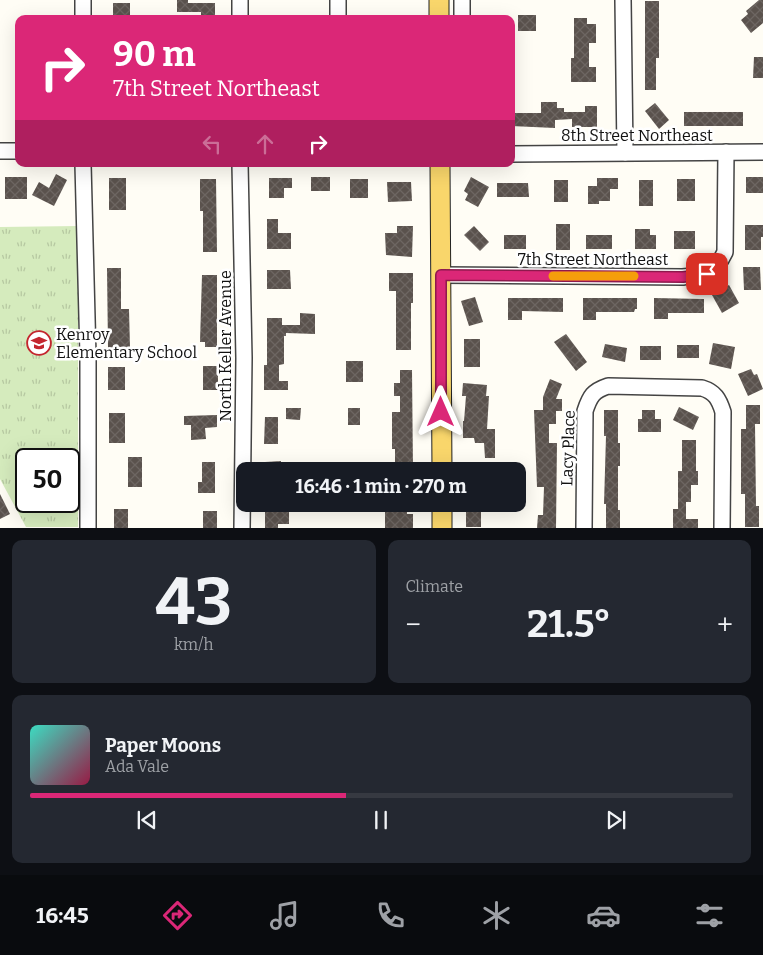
<!DOCTYPE html>
<html lang="en">
<head>
<meta charset="utf-8">
<style>
	body { margin:0; font-family:Bitter,serif; background:#242831; color:#f1f3f6; height:100vh; display:flex; flex-direction:column; font-size:19px; white-space:nowrap }
	* { box-sizing:border-box; margin:0 }
	p { font-size:16px; color:#9ea1a6 }
	.icon { flex:none; width:28px; height:28px; fill:none; stroke:currentColor; stroke-width:2; stroke-linecap:round; stroke-linejoin:round }
	.map { position:relative; height:528px; overflow:hidden }
	.drawer { display:flex; flex-direction:column; gap:12px; padding:12px; background:#0d0f14; flex:1 }
	.drawer>* { flex:none }
	.top-card { position:absolute; left:15px; top:15px; width:500px; height:152px; border-radius:10px; box-shadow:0 5px 20px #0002; background:#db2777; color:#fff; overflow:hidden }
	.speed { position:absolute; left:15px; top:448px; display:flex; gap:10px; font-size:25px; font-weight:700; text-align:center }
	.speed>* { display:grid; place-content:center; width:65px; height:65px; border-radius:50%; background:#171b24; box-shadow:0 5px 20px #0002; line-height:1 }
	.speed .limit { border:2px solid #111; border-radius:8px; background:#fff; color:#111 }
	.pin { position:absolute; display:grid; place-items:center; width:42px; height:42px; color:#fff; margin:-21px; border-radius:10px; box-shadow:0 2px 8px #0006 }
	.me { position:absolute; width:55px; margin:-28px; rotate:0deg; stroke-linejoin:round; filter:drop-shadow(0 0 4px #0008) }
	.turn { display:flex; align-items:center; gap:18px; height:105px; padding:0 15px; font-size:22px }
	.turn .icon { width:65px; height:65px; stroke-width:2.5 }
	.turn b { display:block; font-size:35px; line-height:42px }
	.lanes { display:flex; align-items:center; height:48px; padding:0 15px; background:#0003; justify-content:center; gap:25px; direction:ltr }
	.lanes .off { opacity:.35 }
	.big { font-size:38px; font-weight:700; line-height:1.1 }
	.drawer .tile { flex:1; display:flex; flex-direction:column; justify-content:center; gap:8px; min-width:0; padding:0 18px; border-radius:10px; background:#242831 }
	.drawer .dial { align-items:center; gap:0 }
	.dial b { font-size:65px; line-height:1 }
	.song { display:flex; align-items:center; gap:15px }
	.cover { width:60px; height:60px; border-radius:8px; background:linear-gradient(135deg,hsl(170 70% 55%),hsl(340 70% 35%)) }
	.played { height:5px; border-radius:2px; background:linear-gradient(90deg,#db2777 45%,#363941 45%) }
	.keys { display:flex; justify-content:space-around; direction:ltr }
	.heat { display:flex; justify-content:space-between; align-items:center; font-size:28px; direction:ltr }
	.drawer .tiles { flex:1; display:grid; gap:12px; grid-template-columns:1fr 1fr }
	.tile:last-child { grid-column:span 2 }
	.trip { position:absolute; left:236px; top:462px; width:290px; height:50px; border-radius:10px; background:#171b24; box-shadow:0 5px 20px #0002; font-weight:700; line-height:50px; text-align:center }
	.dock { display:flex; height:80px; justify-content:space-around; align-items:center; background:#090b0e; color:#9ea1a6 }
	.dock .icon { width:35px; height:35px }
	.dock .active { color:#db2777 }
	.dock b { font-size:22px; color:#f1f3f6 }
	.map>svg:first-child { display:block }
	.grass { fill:url(#grass-tufts); fill-rule:evenodd }
	.building { fill:url(#building-cross-hatch) }
	.lines { fill:none; stroke-linecap:round; stroke-linejoin:round }
	.minor-casing { stroke:#444; stroke-width:18 }
	.major-casing { stroke:#222; stroke-width:21 }
	.minor { stroke:#fff; stroke-width:15 }
	.major { stroke:#f9d66b; stroke-width:19 }
	.route-casing { stroke:#8e194d; stroke-width:12 }
	.route { stroke:#db2777; stroke-width:9 }
	.slow { stroke:#f59e0b; stroke-width:9 }
	.labels { text-anchor:middle; dominant-baseline:central; stroke-width:5; stroke-linejoin:round; paint-order:stroke }
	.street-label { font-size:16px; fill:#111; stroke:#fff }
	.poi-label { font-size:16px; fill:#111; stroke:#fff; text-anchor:start }
</style>
</head>
<body>
<div class="map">
<svg width="763" height="528" viewBox="0 0 763 528">
	<defs>
		<pattern id="grass-tufts" width="24" height="20" patternUnits="userSpaceOnUse" patternTransform="scale(1.25)"><rect width="24" height="20" fill="#d5ebbd"/><path d="M3 7l-1-3M5 7V3M7 7l1-3M15 17l-1-3M17 17v-4M19 17l1-3" fill="none" stroke="#b6c8a1"/></pattern>
		<pattern id="building-cross-hatch" width="8" height="8" patternUnits="userSpaceOnUse" patternTransform="scale(1.25)"><rect width="8" height="8" fill="#5a524d"/><path d="M0 0l8 8M0 8l8-8" fill="none" stroke="#6d6662"/></pattern>
	</defs>
	<rect width="100%" height="100%" fill="#fffdf5"/>
	<path class="grass" d="M 78,226 L 78,527 L 26,527 L 0,479 L 0,227 ZM 26,459 L 69,459 L 69,501 L 26,501 Z"/>
	<g class="building">
		<polygon points="177,0 188,0 188,3 215,3 215,19 201,19 201,12 177,12"/>
		<polygon points="759,0 763,0 763,23 751,33 741,20 748,14 746,11"/>
		<polygon points="645,1 659,1 659,58 656,58 656,90 645,90"/>
		<rect x="113" y="3" width="17" height="16"/>
		<rect x="518" y="15" width="18" height="16"/>
		<polygon points="574,18 587,18 587,24 596,24 596,43 589,43 589,67 596,67 596,82 571,82 571,58 574,58"/>
		<polygon points="754,57 763,57 763,78 753,78"/>
		<polygon points="541,102 557,102 557,108 564,108 564,112 585,112 585,106 597,106 597,127 572,127 572,119 555,120 555,128 511,126 511,113 541,113"/>
		<polygon points="655,103 669,120 659,129 645,111"/>
		<rect x="684" y="112" width="59" height="14"/>
		<polygon points="56,174 67,180 54,206 32,195 39,182 49,188"/>
		<rect x="5" y="177" width="22" height="22"/>
		<rect x="311" y="177" width="19" height="14"/>
		<polygon points="471,177 489,187 478,207 465,200 468,194 464,191"/>
		<rect x="746" y="177" width="17" height="16"/>
		<rect x="109" y="178" width="17" height="32"/>
		<polygon points="269,178 292,178 292,188 284,188 284,198 269,198"/>
		<polygon points="597,178 618,178 618,189 610,189 610,201 599,201 599,204 588,204 588,186 597,186"/>
		<polygon points="200,179 216,179 217,252 203,252 203,211 200,211"/>
		<rect x="350" y="179" width="18" height="19"/>
		<rect x="677" y="179" width="18" height="22"/>
		<rect x="554" y="180" width="14" height="22"/>
		<rect x="639" y="180" width="14" height="26"/>
		<polygon points="387,182 411,182 412,201 388,202"/>
		<polygon points="497,183 528,183 529,197 497,197"/>
		<polygon points="267,219 278,219 278,233 291,233 291,249 267,249"/>
		<rect x="556" y="224" width="14" height="26"/>
		<polygon points="745,225 763,225 763,237 761,237 761,250 745,250"/>
		<polygon points="397,226 413,226 412,257 386,255 385,233 397,233"/>
		<polygon points="474,226 489,242 480,251 464,235"/>
		<polygon points="635,229 650,229 650,235 656,235 656,249 635,249"/>
		<rect x="674" y="231" width="21" height="18"/>
		<rect x="504" y="235" width="22" height="14"/>
		<rect x="586" y="235" width="26" height="14"/>
		<polygon points="743,267 760,267 761,290 744,290"/>
		<polygon points="107,268 121,268 121,309 129,309 130,348 108,348"/>
		<polygon points="267,270 290,270 291,289 267,289"/>
		<polygon points="389,273 413,273 413,303 411,303 411,350 396,350 396,291 389,291"/>
		<polygon points="202,275 217,275 217,347 205,347 205,342 200,342"/>
		<polygon points="729,285 739,303 722,313 712,295"/>
		<polygon points="475,297 483,322 469,326 461,301"/>
		<polygon points="508,298 563,298 563,312 522,311 522,320 508,320"/>
		<polygon points="583,298 637,298 637,309 635,309 634,312 596,312 596,320 583,320"/>
		<polygon points="654,298 704,299 704,313 668,313 668,319 654,319"/>
		<polygon points="300,313 315,314 315,334 286,333 286,336 284,336 284,364 279,365 279,381 288,381 288,390 264,390 264,365 267,365 267,318 282,318 282,325 300,325"/>
		<polygon points="566,334 587,362 576,371 554,342"/>
		<rect x="464" y="339" width="16" height="28"/>
		<polygon points="713,343 735,347 731,369 709,364"/>
		<polygon points="605,344 627,348 625,362 602,357"/>
		<rect x="677" y="345" width="22" height="13"/>
		<rect x="640" y="346" width="21" height="14"/>
		<rect x="346" y="361" width="17" height="21"/>
		<rect x="203" y="366" width="15" height="24"/>
		<rect x="108" y="367" width="17" height="23"/>
		<polygon points="751,369 754,375 757,374 763,389 748,396 738,374"/>
		<polygon points="400,370 412,370 413,471 395,471 395,449 392,449 392,412 400,412 400,396 394,396 394,383 400,383"/>
		<polygon points="550,379 562,384 556,399 562,399 562,411 556,411 556,424 549,424 549,443 557,443 556,528 537,528 538,515 543,515 544,487 537,487 534,410 543,410 543,397"/>
		<polygon points="463,383 487,385 486,396 489,396 487,429 495,429 495,458 485,458 484,443 475,443 474,438 463,438 463,421 464,421 466,396 462,396"/>
		<polygon points="746,405 760,405 760,424 755,424 756,506 759,506 759,527 745,527 745,494 741,494 741,429 746,429"/>
		<polygon points="679,407 699,417 693,430 673,420"/>
		<polygon points="286,408 301,408 300,420 286,419"/>
		<rect x="348" y="408" width="12" height="17"/>
		<polygon points="604,410 618,410 618,443 620,443 620,466 618,466 618,510 620,510 620,528 606,528 606,504 604,504 606,436 604,436"/>
		<polygon points="642,410 655,410 655,419 661,419 661,432 638,432 638,419 642,419"/>
		<rect x="109" y="413" width="16" height="30"/>
		<polygon points="217,415 217,427 205,428 206,439 191,440 191,425 184,425 184,416"/>
		<polygon points="265,417 278,417 278,444 264,444"/>
		<polygon points="682,440 696,440 696,471 698,471 698,485 691,485 691,502 686,502 686,519 698,519 698,528 673,528 673,509 678,509 678,471 682,471"/>
		<rect x="128" y="457" width="14" height="30"/>
		<polygon points="281,461 281,471 266,471 265,462"/>
		<polygon points="202,462 215,462 215,493 198,493 198,482 202,482"/>
		<polygon points="0,494 10,514 0,519"/>
		<rect x="466" y="504" width="15" height="23"/>
		<rect x="114" y="509" width="14" height="19"/>
		<rect x="203" y="511" width="14" height="17"/>
		<polygon points="385,511 407,511 407,514 413,514 413,528 385,528"/>
		<polygon points="265,512 289,512 289,524 278,524 278,528 265,528"/>
	</g>
	<g class="lines">
		<g class="minor-casing">
			<g id="minor">
				<polyline points="83,0 83,19"/>
				<polyline points="338,0 338,19"/>
				<polyline points="462,0 462,19"/>
				<polyline points="623,0 625,153"/>
				<polyline points="240,19 240,0"/>
				<polyline points="0,151 19,151"/>
				<polyline points="511,154 763,152"/>
				<polyline points="83,164 88,356 88,528"/>
				<polyline points="240,164 244,358 242,528"/>
				<path d="M 441,275 L 683,277 C 707,274 714,275 725,252 L 726,152"/>
				<path d="M 584,528 L 585,411 C 590,396 593,391 608,386 L 702,388 C 715,392 719,399 723,412 L 722,528"/>
			</g>
		</g>
		<g class="major-casing">
			<g id="major">
				<polyline points="439,0 439,19"/>
				<polyline points="440,164 442,471"/>
				<polyline points="442,504 442,528"/>
			</g>
		</g>
		<use href="#minor" class="minor"/>
		<use href="#major" class="major"/>
	</g>
	<g class="lines">
		<g class="route-casing">
			<polyline id="route" points="441,412 441,275 683,277 707,274"/>
		</g>
		<use href="#route" class="route"/>
		<polyline class="slow" points="553,276 634,276"/>
	</g>
	<defs>
		<g id="school-ring" transform="scale(1.25)"><circle r="9.5" fill="#fff" stroke="#c4262e" stroke-width="1.5"/><path d="M0-5L7-2L0 1L-7-2ZM-4 1L0 2.5L4 1V4Q0 6-4 4Z" fill="#c4262e"/></g>
	</defs>
	<g fill-rule="evenodd">
		<use href="#school-ring" x="39" y="343"/>
	</g>
	<g class="labels">
		<g class="street-label">
			<text x="637" y="135">8th Street Northeast</text>
			<text x="593" y="259">7th Street Northeast</text>
			<text transform="translate(225 346) rotate(-90)">North Keller Avenue</text>
			<text transform="translate(568 448) rotate(-88)">Lacy Place</text>
		</g>
		<g class="poi-label">
			<text x="56" y="334">Kenroy<tspan x="56" dy="18">Elementary School</tspan></text>
		</g>
	</g>
</svg>
<div class="speed"><div class="limit">50</div></div>
<div class="pin" style="left:707px;top:274px;background:#d93025"><svg class="icon" aria-label="arrive" viewBox="0 0 24 24"><path d="M6 21V4h12l-3 4 3 4H6"/></svg></div>
<svg class="me" style="left:441px;top:412px" viewBox="-20 -20 40 40"><path d="M0-17L14 15 0 8-14 15z" fill="#db2777" stroke="#fff" stroke-width="4"/></svg>
<div class="trip">16:46 · 1 min · 270 m</div>
<div class="top-card">
<div class="turn"><svg class="icon" aria-label="right" viewBox="0 0 24 24"><path d="M7 20v-9h11M14 6l5 5-5 5"/></svg><div><b>90 m</b>7th Street Northeast</div></div>
<div class="lanes"><svg class="icon off" aria-label="left" viewBox="0 0 24 24"><path d="M17 20v-9H6M10 6l-5 5 5 5"/></svg><svg class="icon off" aria-label="ahead" viewBox="0 0 24 24"><path d="M12 20V5M6 11l6-6 6 6"/></svg><svg class="icon" aria-label="right" viewBox="0 0 24 24"><path d="M7 20v-9h11M14 6l5 5-5 5"/></svg></div>
</div>
</div>
<section class="drawer">
<div class="tiles">
<div class="tile dial"><b>43</b><p>km/h</p></div>
<div class="tile"><p>Climate</p>
<div class="heat"><a>−</a><b class="big">21.5°</b><a>+</a></div>
</div>
<div class="tile">
<div class="song"><i class="cover"></i><div><b>Paper Moons</b><p>Ada Vale</p></div></div>
<div class="played"></div>
<div class="keys"><svg class="icon" aria-label="previous" viewBox="0 0 24 24"><path d="M18 5L8 12l10 7zM5 5v14"/></svg><svg class="icon" aria-label="pause" viewBox="0 0 24 24"><path d="M8 5v14M16 5v14"/></svg><svg class="icon" aria-label="next" viewBox="0 0 24 24"><path d="M6 5l10 7-10 7zM19 5v14"/></svg></div>
</div>
</div>
</section>
<nav class="dock">
<b>16:45</b>
<svg class="icon active" aria-label="directions" viewBox="0 0 24 24"><path d="M12 3l9 9-9 9-9-9zM9 14v-3h6M13 9l2 2-2 2"/></svg>
<svg class="icon" aria-label="music" viewBox="0 0 24 24"><path d="M9 18V5l10-2v13"/><circle cx="6" cy="18" r="3"/><circle cx="16" cy="16" r="3"/></svg>
<svg class="icon" aria-label="phone" viewBox="0 0 24 24"><path d="M5 4h4l2 5-3 2q2 4 5 5l2-3 5 2v4C11 20 4 13 5 4z"/></svg>
<svg class="icon" aria-label="climate" viewBox="0 0 24 24"><path d="M12 3v18M4 7l16 10M4 17L20 7"/></svg>
<svg class="icon" aria-label="car" viewBox="0 0 24 24"><path d="M5 17H2v-5l4-1 3-4h7l3 4 3 1v5h-3M9 17h6M6 11h13"/><circle cx="7" cy="17" r="2"/><circle cx="17" cy="17" r="2"/></svg>
<svg class="icon" aria-label="filters" viewBox="0 0 24 24"><path d="M4 7h16M4 17h16"/><circle cx="9" cy="7" r="2"/><circle cx="15" cy="17" r="2"/></svg>
</nav>
</body>
</html>
